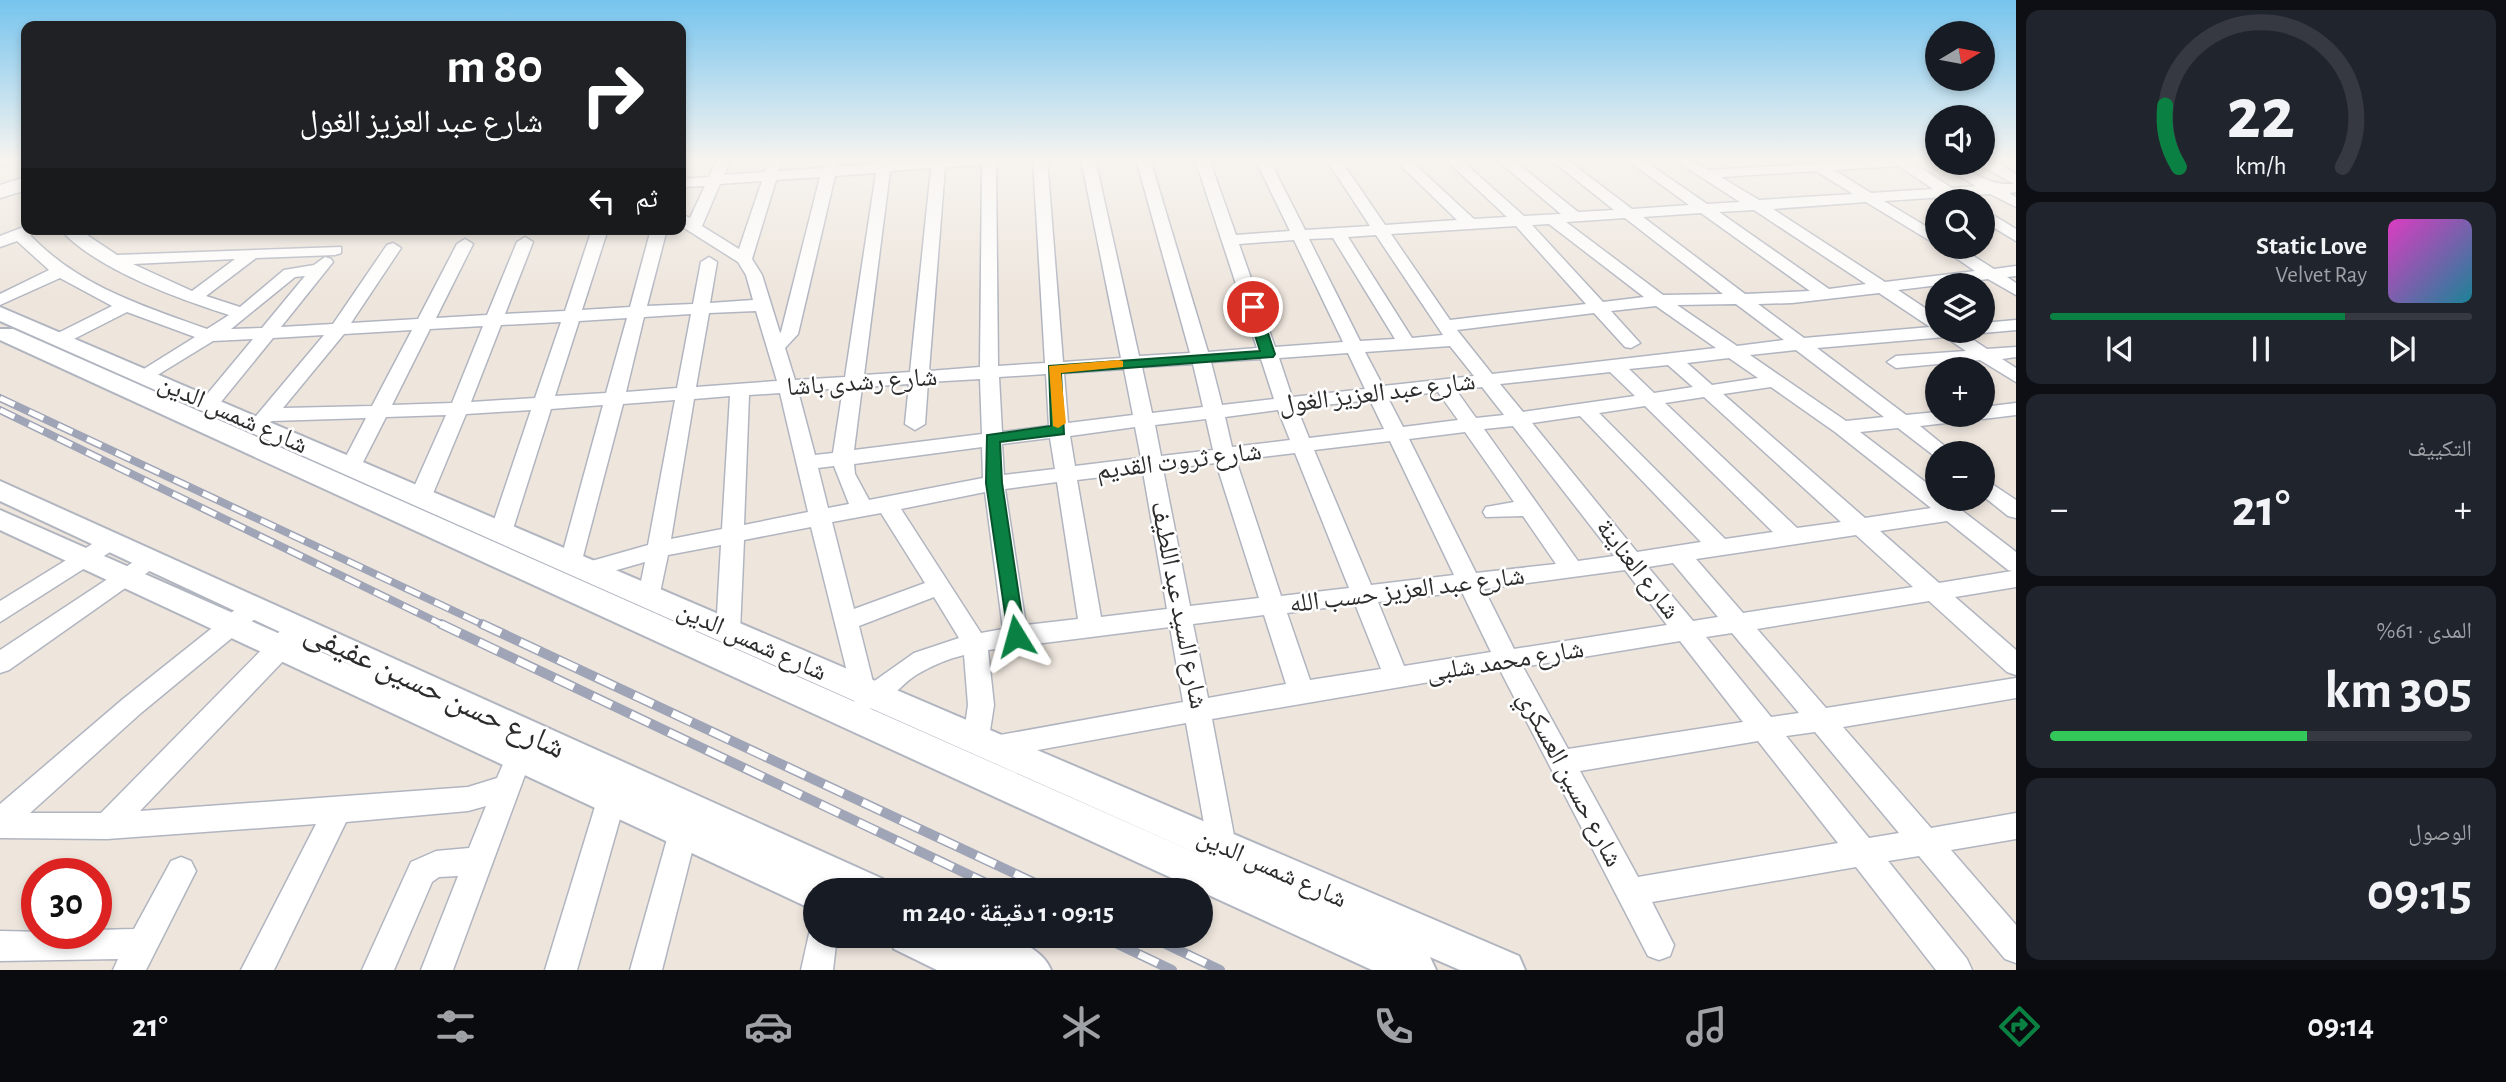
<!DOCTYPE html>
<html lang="ar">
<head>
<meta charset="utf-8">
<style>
	body { margin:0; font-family:"Alegreya Sans","Noto Naskh Arabic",sans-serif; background:#20242c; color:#f1f3f6; direction:rtl; height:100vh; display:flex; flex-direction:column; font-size:26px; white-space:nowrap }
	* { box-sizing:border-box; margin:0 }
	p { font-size:23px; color:#9ea1a6 }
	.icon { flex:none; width:38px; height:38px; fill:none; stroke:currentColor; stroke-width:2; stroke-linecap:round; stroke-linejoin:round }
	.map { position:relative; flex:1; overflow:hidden; direction:ltr }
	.side { display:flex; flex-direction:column; gap:10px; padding:10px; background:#0d0f14; width:490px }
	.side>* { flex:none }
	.banner { position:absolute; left:21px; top:21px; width:665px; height:214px; border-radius:14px; box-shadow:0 4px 10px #0003; direction:rtl; background:#202124; color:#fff; overflow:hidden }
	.needle { width:46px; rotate:80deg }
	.controls { position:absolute; left:1925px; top:21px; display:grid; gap:14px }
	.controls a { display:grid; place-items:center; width:70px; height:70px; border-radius:50%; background:#171b24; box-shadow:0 4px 10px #0003; font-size:35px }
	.speed { position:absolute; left:21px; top:858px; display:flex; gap:14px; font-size:35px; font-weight:700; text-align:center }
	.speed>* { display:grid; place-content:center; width:91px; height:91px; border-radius:50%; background:#171b24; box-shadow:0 4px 10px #0003; line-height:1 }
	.speed .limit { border:10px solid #d22; background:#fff; color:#111 }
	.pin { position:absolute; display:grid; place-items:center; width:60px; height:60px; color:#fff; margin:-30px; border:4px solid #fff; border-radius:50%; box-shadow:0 2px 7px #0007 }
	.me { position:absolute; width:77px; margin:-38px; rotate:352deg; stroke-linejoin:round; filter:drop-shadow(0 0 5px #0008) }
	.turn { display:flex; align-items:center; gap:24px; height:147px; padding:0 28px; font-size:32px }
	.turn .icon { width:91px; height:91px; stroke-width:2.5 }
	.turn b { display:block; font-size:49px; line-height:60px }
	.then { display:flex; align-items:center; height:66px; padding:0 28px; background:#0003; gap:14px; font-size:26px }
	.big { font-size:52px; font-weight:700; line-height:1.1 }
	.side .card { flex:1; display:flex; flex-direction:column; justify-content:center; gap:10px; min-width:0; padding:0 24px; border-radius:14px; background:#20242c }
	.side .dial { align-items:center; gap:0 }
	.dial svg { height:182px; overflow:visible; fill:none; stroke:#363941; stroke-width:7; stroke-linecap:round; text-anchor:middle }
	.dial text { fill:#f1f3f6; stroke:none }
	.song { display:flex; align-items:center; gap:21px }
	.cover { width:84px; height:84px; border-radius:10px; background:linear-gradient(135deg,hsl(310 70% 55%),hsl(190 70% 35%)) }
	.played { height:7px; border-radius:4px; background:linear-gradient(90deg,#0b8043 70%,#363941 70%) }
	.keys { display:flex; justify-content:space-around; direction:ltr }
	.heat { display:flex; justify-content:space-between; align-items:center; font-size:38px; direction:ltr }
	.charge { height:10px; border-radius:5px; background:linear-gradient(90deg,#34c759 61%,#363941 0) }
	.trip { position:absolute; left:803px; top:878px; width:410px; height:70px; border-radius:35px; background:#171b24; box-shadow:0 4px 10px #0003; font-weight:700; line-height:70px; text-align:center; direction:rtl }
	.tabs { display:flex; height:112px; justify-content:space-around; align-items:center; background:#090b0e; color:#9ea1a6 }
	.tabs .icon { width:49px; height:49px }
	.tabs .on { color:#0b8043 }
	.tabs b { font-size:32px; color:#f1f3f6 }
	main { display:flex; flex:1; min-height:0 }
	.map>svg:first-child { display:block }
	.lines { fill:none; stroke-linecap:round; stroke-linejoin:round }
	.minor-casing { stroke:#b1b5c0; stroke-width:3 }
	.tertiary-casing { stroke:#b1b5c0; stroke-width:4 }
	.secondary-casing { stroke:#b1b5c0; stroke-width:3 }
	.minor { fill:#fff; fill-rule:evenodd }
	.tertiary { fill:#fff; fill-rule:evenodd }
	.secondary { fill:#fff; fill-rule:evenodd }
	.rail-far1-casing { stroke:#9fa5b7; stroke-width:8 }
	.rail-casing { stroke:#9fa5b7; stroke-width:10 }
	.rail-far1 { stroke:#fff; stroke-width:5; stroke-dasharray:16; stroke-linecap:butt }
	.rail { stroke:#fff; stroke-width:7; stroke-dasharray:21; stroke-linecap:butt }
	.route { fill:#0b8043; stroke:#07532c; stroke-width:2 }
	.slow { fill:#f59e0b }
	.labels { text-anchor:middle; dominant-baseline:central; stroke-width:5; stroke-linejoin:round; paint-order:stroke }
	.street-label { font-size:26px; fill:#2c2c2c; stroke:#fff }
	.near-street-label { font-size:32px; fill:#2c2c2c; stroke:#fff }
</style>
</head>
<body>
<main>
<section class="side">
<div class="card dial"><svg viewBox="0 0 100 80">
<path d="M14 69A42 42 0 1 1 86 69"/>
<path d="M14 69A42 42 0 0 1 8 42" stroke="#0b8043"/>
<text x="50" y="56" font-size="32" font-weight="700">22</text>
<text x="50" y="72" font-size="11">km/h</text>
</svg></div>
<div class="card">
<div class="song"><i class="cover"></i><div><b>Static Love</b><p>Velvet Ray</p></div></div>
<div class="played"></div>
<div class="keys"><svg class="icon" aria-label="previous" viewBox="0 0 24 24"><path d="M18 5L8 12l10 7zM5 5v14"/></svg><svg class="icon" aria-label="pause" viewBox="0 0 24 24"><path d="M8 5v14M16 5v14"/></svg><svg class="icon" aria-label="next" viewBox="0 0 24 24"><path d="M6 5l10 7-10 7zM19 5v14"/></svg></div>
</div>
<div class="card"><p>التكييف</p>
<div class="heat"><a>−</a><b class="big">21°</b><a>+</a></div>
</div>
<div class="card"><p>المدى · 61%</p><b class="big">305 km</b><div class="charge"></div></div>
<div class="card"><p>الوصول</p><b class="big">09:15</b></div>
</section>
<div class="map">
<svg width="2016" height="970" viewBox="0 0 2016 970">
	<rect width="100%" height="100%" fill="#eee6dd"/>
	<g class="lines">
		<g class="minor-casing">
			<g id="minor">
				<polygon points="0,159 14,159 0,166"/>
				<polygon points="17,159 26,159 26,164"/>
				<path d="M 717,159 L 731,159 L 724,175 L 765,172 L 769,159 L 783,159 L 779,171 L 823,168 L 825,159 L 839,159 L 837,167 L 877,164 L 878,159 L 892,159 L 892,163 L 1006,159 L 996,163 L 998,366 L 1045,363 L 1033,159 L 1047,159 L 1063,362 L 1121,358 L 1081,159 L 1095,159 L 1139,356 L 1190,353 L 1136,159 L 1150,159 L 1208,352 L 1257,348 L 1195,159 L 1209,159 L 1236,235 L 1290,231 L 1255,159 L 1269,159 L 1305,230 L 1370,226 L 1326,159 L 1340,159 L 1385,225 L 1457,220 L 1394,159 L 1409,159 L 1474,219 L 1507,217 L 1445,159 L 1460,159 L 1524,216 L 1561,214 L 1496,159 L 1512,159 L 1578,212 L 1614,210 L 1550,159 L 1566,159 L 1632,209 L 1689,205 L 1626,159 L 1642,159 L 1707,204 L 1740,202 L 1673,159 L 1690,159 L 1708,170 L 1907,159 L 1952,188 L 1976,186 L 1938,163 C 1970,163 1980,186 2014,184 L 1978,164 L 1983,163 L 1983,159 L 1990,159 L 2016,174 L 2016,192 L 2009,193 L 2016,197 L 2016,207 L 1990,194 L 1884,201 L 1937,233 L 1937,245 L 1866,202 L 1773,209 L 1885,282 L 1975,271 L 1940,247 L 1959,247 L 1994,269 L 2016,266 L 2016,276 L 2007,277 L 2016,283 L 2016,295 L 1988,279 L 1898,290 L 1937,316 L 1937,331 L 1960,331 L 1987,349 L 2016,347 L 2016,357 L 2002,359 L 2016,368 L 2016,382 L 1980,360 L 1896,368 L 1887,362 L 1896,356 L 1966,351 L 1945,337 L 1817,348 L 1906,415 L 1937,412 L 1937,415 L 1973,415 L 1963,421 L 1920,426 L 1953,453 L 1937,453 L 1937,458 L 1898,428 L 1860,432 L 1937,491 L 1937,499 L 1947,499 L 2016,552 L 2016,587 L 1955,597 L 2016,650 L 2016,675 L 2007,672 L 1929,601 L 1757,629 L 1826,708 L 2016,678 L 2016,698 L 1843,727 L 1931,828 L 2016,813 L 2016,839 L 1951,850 L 2016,925 L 2016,963 L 2005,959 L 1919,856 L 1888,861 L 1967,959 L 1972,970 L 1936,970 L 1856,867 L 1652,902 L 1674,945 L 1670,956 L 1659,960 L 1648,956 L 1500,670 L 1212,719 L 1236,846 L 1232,855 L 1222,859 L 1212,855 L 1208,846 L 1186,723 L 994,758 L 985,755 L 981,748 L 967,747 L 963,739 L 968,705 L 964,655 C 947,659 931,666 916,675 C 897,687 880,716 856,708 L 811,527 L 744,540 L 740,631 L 737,638 L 728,640 L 719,638 L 716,631 L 721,545 L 668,555 L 658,602 L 650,605 L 642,602 L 638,596 L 645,562 L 589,578 L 581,576 L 579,568 L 563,568 L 560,562 L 603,405 L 551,409 L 512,532 L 509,537 L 493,537 L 490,532 L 531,410 L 466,414 L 432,496 L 429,501 L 413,501 L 410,496 L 446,415 L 386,417 L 361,466 L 351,473 L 341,466 L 366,418 L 272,421 L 261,428 L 251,422 L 324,335 L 273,338 L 216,408 L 209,410 L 199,404 L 253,339 L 213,341 L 146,382 L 137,376 L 139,372 L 195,337 L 127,312 L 66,343 L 54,343 L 51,339 L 54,335 L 112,306 L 60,278 L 0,305 L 0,294 L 49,270 L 17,241 L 0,247 L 0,236 L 26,226 L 26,229 L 40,229 L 30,235 C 78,286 143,306 207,329 L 229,315 C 179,299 95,269 60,229 L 78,229 L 117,255 L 341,247 L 341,253 L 335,255 L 256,258 L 206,296 L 240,307 L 284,270 L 314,265 L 325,257 L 331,259 L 333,262 L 281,327 L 333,324 L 387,245 L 393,243 L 401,248 L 351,323 L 418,319 L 457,244 L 465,239 L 473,244 L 436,318 L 487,315 L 517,242 L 525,237 L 533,242 L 505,314 L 565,311 L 592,229 L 608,229 L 582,310 L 630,307 L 651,229 L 667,229 L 647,306 L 693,304 L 701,262 L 709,257 L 717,262 L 710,303 L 753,300 L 746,275 L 738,262 L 681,226 L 681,214 L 690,218 L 705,186 L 681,187 L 681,179 L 709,177 ZM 982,165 L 980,367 L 929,371 L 945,167 ZM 1899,166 L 1933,189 L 1871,193 L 1834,170 ZM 931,168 L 910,372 L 864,375 L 890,171 ZM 1816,171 L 1853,194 L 1759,200 L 1721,177 ZM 876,173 L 845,377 L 795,380 L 785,348 L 798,334 L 835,176 ZM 820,177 L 781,332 L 780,333 L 762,275 L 752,259 L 776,180 ZM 762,181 L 739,249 L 702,226 L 720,184 ZM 1754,210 L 1866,284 L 1829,289 L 1719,212 ZM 1701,213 L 1810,291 L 1745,294 L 1643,217 ZM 1625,218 L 1723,294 L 1663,295 L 1566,222 ZM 1549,224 L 1644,297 L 1603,302 L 1532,225 ZM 1516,226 L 1586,304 L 1450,320 L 1391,234 ZM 1376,235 L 1443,335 L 1412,338 L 1348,237 ZM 1333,238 L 1395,339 L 1360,341 L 1309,239 ZM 1294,240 L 1343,342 L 1275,347 L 1239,244 ZM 235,259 L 192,291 L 133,264 ZM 305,276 L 262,328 L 231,329 L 295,277 ZM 1879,293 L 1930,327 L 1804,338 L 1758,304 L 1792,303 ZM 1736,304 L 1784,340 L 1737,346 L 1677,305 ZM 1656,306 L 1716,348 L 1492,374 L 1457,330 L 1594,313 L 1625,347 L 1631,348 L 1640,343 L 1611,311 ZM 756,311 L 777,381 L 696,387 L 709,313 ZM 691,314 L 677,388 L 626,392 L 644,317 ZM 627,318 L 606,393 L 555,396 L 579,321 ZM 561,322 L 535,398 L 471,402 L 501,325 ZM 483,326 L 452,403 L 392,405 L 430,329 ZM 412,330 L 372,406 L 283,408 L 344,334 ZM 1450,346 L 1474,376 L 1383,386 L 1365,352 ZM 1796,350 L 1884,417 L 1846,421 L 1750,355 ZM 1348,353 L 1365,389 L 1292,397 L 1279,358 ZM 1729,358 L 1758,378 L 1712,385 L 1687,363 ZM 1261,359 L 1274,399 L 1222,405 L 1211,362 ZM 1193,364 L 1203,407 L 1152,413 L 1142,367 ZM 1668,365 L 1693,387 L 1654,393 L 1629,369 ZM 1124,369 L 1133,415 L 1068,423 L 1064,373 ZM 1610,372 L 1635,396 L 1523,412 L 1500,384 ZM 1046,374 L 1049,426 L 1002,432 L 999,377 ZM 980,379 L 982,434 L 854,450 L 862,387 L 909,384 L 905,424 L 915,430 L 925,424 L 928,382 ZM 1482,387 L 1504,415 L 1476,418 L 1456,390 ZM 1771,387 L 1835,432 L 1931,508 L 1865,518 L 1723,394 ZM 843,388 L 833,453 L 815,455 L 798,391 ZM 1438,392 L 1458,420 L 1403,427 L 1388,398 ZM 780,393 L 808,512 L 744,525 L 749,395 ZM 730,396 L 722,529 L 671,539 L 694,399 ZM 1704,397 L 1841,522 L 1797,528 L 1665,403 ZM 675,400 L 648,545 L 581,564 L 623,404 ZM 1370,400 L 1384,429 L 1309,438 L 1297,408 ZM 1645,406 L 1773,532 L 1725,539 L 1599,413 ZM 1278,410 L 1290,440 L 1232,447 L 1225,417 ZM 1580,416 L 1701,542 L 1637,552 L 1532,423 ZM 1206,419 L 1213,450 L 1161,456 L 1155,425 ZM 1513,426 L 1614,556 L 1578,561 L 1484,429 ZM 1135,427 L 1141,458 L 1075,466 L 1070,436 ZM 1465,432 L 1514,502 L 1486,507 L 1483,512 L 1486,517 L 1523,516 L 1556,564 L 1476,573 L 1409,439 ZM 1050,438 L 1055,469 L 1004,475 L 1002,444 ZM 1390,441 L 1454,575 L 1371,585 L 1314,450 ZM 982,447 L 983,478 L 869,500 L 855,474 L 854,464 ZM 1295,453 L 1349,588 L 1281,596 L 1236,460 ZM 1216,463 L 1259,598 L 1190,606 L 1163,469 ZM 834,466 L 849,504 L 828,508 L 818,468 ZM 1143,472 L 1167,609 L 1101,617 L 1077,480 ZM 1057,482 L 1078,619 L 1026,625 L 1005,489 ZM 985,492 L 1003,629 L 981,633 L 901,509 ZM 881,513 L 925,583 L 854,609 L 832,522 ZM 1947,521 L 2008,570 L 2012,571 L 1939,583 L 1880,531 ZM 1856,535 L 1913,587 L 1743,613 L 1696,559 ZM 1673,563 L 1718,617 L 1693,621 L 1648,567 ZM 1625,570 L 1667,625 L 1514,649 L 1484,589 ZM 1462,592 L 1491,652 L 1404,666 L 1378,602 ZM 934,597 L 959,638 L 914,653 L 873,682 L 859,626 ZM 1355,604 L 1381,669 L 1310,680 L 1287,613 ZM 1264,615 L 1286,684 L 1208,698 L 1193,624 ZM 1170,627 L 1183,702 L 989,737 L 994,705 L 988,650 ZM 1732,633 L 1799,713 L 1771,717 L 1706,637 ZM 1680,641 L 1743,722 L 1568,749 L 1523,667 ZM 1815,732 L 1899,833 L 1869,838 L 1786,736 ZM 1758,741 L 1838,843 L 1638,877 L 1580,771 Z"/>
				<polygon points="1983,209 2016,229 2016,241 1983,221"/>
				<polygon points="2016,320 2016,330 1983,333 1976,331 1983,331 1983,323"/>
				<polygon points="2016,403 2016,415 1983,419 1974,415 1983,415 1983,407"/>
				<polygon points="1983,478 2016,500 2016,518 2008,516 1983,496"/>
				<polygon points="110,533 118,535 121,541 118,547 0,622 0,601"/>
				<polygon points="150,551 158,553 161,559 158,565 9,670 0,673 0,650"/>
				<polygon points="254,598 262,601 266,607 262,613 141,713 30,813 101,813 290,621 299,619 308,621 311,628 308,635 140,811 468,787 497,778 510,748 519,745 528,748 532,756 453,970 421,970 458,876 439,877 432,882 394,970 362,970 411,862 436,851 469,848 486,806 468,811 346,822 274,970 241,970 316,824 107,839 0,838 0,804 123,699 246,601"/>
				<polygon points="615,775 625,779 629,787 577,970 545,970 601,787 605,779"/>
				<polygon points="683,819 693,823 697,832 662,970 630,970 669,832 673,823"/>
				<polygon points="181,857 191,861 196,871 146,970 113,970 118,959 0,961 0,931 96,933 96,930 134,929 171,861"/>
				<polygon points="816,924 816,936 837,936 833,970 801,970 811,925"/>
			</g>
		</g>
		<g class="tertiary-casing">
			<g id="tertiary">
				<polygon points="0,307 1519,956 1525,970 1460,970 1430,957 1436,970 1372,970 0,340 0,329 13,329 1221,864 0,321"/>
				<polygon points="0,481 883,879 888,891 816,891 816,910 803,905 0,530 0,510 357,668 0,501"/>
				<path d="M 889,936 C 934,936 1030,921 1051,970 L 937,970 L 894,949 Z"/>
			</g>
		</g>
		<g class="secondary-casing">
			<polygon id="secondary" points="26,177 26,190 0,198 0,185"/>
		</g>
		<use href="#minor" class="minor"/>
		<use href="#tertiary" class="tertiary"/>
		<use href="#secondary" class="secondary"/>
		<g class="rail-far1-casing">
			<g id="rail-far1">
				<polyline points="0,398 486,626"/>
				<polyline points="0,410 445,626"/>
			</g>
		</g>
		<g class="rail-casing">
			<g id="rail">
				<polyline points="441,624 1003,891"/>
				<polyline points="482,624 1052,891"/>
				<polyline points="1101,936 1172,970"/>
				<polyline points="1149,936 1220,970"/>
			</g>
		</g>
		<use href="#rail-far1" class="rail-far1"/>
		<use href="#rail" class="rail"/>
	</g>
	<linearGradient id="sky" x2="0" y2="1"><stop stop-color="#76c4ee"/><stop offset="0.54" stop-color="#f7f4f0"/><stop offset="1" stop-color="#f7f4f0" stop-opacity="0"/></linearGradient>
	<rect width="2016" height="295" fill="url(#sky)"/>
	<polygon class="route" points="1253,303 1259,307 1275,354 1273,357 1061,373 1064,434 1000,442 1002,483 1025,636 1016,643 1009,641 986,483 987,435 1051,426 1049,366 1260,351 1246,307"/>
	<polygon class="slow" points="1118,360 1123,361 1123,367 1061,373 1066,423 1058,428 1053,426 1049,366"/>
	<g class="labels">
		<g class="street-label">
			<text transform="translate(862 382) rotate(-4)">شارع رشدى باشا</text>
			<text transform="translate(1377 393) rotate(-7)">شارع عبد العزيز الغول</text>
			<text transform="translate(233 414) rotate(24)">شارع شمس الدين</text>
			<text transform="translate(1179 461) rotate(-7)">شارع ثروت القديم</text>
			<text transform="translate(1638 569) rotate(52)">شارع العناينة</text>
			<text transform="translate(1407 590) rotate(-7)">شارع عبد العزيز حسب الله</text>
			<text transform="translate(1179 605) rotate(79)">شارع السيد عبد اللطيف</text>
			<text transform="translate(752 641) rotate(24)">شارع شمس الدين</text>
			<text transform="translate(1505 661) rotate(-9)">شارع محمد شلبى</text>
			<text transform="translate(1570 779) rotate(62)">شارع حسين العسكري</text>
			<text transform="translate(1272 868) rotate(24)">شارع شمس الدين</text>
		</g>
		<g class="near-street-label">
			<text transform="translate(435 690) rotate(25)">شارع حسن حسين عفيفى</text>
		</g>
	</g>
</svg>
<div class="controls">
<a><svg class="needle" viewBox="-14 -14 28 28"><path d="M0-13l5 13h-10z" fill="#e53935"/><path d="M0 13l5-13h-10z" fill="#9ea1a6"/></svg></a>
<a><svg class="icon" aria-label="sound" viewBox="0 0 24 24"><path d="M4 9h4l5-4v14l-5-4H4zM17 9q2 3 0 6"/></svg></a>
<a><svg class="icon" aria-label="search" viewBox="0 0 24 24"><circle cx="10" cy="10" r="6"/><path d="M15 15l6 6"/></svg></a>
<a><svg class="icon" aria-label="layers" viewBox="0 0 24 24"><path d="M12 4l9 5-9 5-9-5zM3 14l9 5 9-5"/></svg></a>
<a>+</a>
<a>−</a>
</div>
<div class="speed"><div class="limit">30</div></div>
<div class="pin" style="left:1253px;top:307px;background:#d93025"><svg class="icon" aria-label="arrive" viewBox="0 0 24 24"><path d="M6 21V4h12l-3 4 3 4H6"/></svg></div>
<svg class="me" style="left:1016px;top:636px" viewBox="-20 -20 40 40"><path d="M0-17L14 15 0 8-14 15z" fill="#0b8043" stroke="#fff" stroke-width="4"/></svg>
<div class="trip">09:15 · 1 دقيقة · 240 m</div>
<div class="banner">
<div class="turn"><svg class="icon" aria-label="right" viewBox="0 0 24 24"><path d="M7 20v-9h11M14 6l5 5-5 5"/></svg><div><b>80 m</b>شارع عبد العزيز الغول</div></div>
<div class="then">ثم<svg class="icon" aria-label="left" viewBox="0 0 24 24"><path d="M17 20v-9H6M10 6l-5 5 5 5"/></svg></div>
</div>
</div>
</main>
<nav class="tabs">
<b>09:14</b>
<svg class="icon on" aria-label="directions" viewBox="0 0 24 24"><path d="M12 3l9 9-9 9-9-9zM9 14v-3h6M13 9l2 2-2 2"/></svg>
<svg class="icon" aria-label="music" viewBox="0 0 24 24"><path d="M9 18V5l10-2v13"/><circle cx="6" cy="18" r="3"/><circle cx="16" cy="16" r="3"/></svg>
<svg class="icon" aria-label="phone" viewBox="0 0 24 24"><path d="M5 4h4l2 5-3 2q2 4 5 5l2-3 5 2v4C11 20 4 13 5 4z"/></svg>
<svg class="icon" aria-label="climate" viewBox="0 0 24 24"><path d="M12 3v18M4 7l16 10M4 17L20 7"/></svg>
<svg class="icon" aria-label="car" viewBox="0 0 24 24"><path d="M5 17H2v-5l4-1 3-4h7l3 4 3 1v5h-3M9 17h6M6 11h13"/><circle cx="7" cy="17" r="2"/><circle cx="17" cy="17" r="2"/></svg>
<svg class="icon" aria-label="filters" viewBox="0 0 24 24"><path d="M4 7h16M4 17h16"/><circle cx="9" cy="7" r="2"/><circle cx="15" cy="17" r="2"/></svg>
<b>21°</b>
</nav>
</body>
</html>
